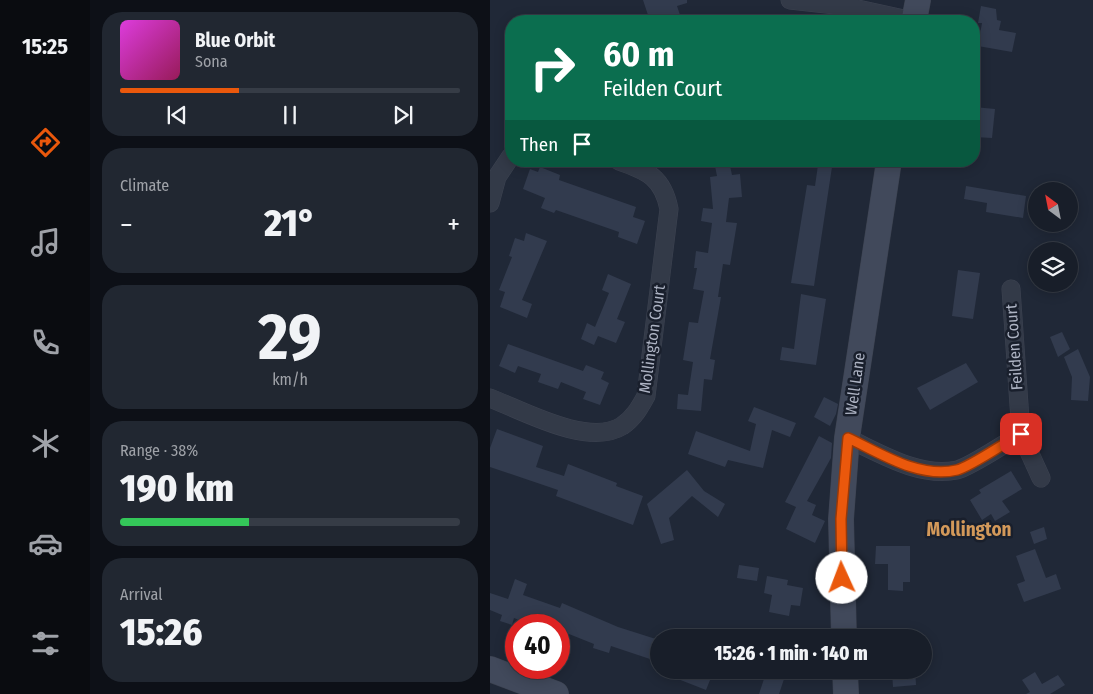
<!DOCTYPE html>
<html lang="en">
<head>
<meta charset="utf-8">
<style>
	body { margin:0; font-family:"Fira Sans Condensed",sans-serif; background:#212731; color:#f1f3f6; height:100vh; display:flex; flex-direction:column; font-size:19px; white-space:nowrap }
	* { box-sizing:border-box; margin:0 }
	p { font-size:16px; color:#9fa2a8 }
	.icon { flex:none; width:28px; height:28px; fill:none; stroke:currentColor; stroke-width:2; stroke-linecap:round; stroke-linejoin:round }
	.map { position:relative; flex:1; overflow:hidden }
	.side { display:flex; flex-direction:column; gap:12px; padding:12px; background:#0d1017; width:400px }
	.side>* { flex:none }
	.hud { position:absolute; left:15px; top:15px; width:475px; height:152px; border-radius:20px; box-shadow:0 2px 12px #0003,0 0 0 1px #363c46; background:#0b6e4f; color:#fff; overflow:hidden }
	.needle { width:32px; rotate:328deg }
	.buttons { position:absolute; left:538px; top:182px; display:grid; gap:10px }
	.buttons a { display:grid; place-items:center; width:50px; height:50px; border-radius:50%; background:#181e29; box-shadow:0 2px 12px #0003,0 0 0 1px #363c46; font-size:25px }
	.speed { position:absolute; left:15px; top:614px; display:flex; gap:10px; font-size:25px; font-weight:700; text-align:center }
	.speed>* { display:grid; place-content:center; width:65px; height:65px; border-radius:50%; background:#181e29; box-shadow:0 2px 12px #0003,0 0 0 1px #363c46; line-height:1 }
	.speed .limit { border:8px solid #d22; background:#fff; color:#111 }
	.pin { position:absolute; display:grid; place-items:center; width:42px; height:42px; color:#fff; margin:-21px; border-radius:10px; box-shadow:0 2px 8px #0006 }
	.me { position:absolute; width:55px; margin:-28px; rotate:358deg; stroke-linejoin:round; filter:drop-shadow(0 0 4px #0008) }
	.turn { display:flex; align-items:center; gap:18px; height:105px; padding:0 15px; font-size:22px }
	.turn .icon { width:65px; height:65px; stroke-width:2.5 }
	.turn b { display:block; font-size:35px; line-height:42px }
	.then { display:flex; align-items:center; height:48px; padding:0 15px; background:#0003; gap:10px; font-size:19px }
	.big { font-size:38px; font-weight:800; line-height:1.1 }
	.side .widget { flex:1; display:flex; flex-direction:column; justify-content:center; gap:8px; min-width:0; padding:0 18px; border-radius:20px; background:#212731 }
	.side .dial { align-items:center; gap:0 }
	.dial b { font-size:65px; line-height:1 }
	.song { display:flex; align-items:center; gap:15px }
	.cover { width:60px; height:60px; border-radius:8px; background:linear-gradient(135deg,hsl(300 70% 55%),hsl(330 70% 35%)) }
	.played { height:5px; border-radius:2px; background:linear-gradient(90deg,#ea580c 35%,#363c46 35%) }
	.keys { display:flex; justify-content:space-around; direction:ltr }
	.heat { display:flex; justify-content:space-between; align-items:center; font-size:28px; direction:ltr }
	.charge { height:8px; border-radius:4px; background:linear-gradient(90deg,#34c759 38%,#363c46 0) }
	.trip { position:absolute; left:160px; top:629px; width:282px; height:50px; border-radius:25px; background:#181e29; box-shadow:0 2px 12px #0003,0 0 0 1px #363c46; font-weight:800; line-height:50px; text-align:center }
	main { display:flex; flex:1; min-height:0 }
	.tabs { display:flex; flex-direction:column; width:90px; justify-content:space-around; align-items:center; background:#0a0c10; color:#9fa2a8 }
	.tabs .icon { width:35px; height:35px }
	.tabs .on { color:#ea580c }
	.tabs b { font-size:22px; color:#f1f3f6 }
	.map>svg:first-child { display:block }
	.building { fill:#323b4e }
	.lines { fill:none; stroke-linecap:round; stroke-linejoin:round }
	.street-casing { stroke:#3d4351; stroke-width:19 }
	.secondary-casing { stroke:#3d4351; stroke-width:26 }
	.street { stroke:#333a48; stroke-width:18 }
	.secondary { stroke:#41495b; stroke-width:25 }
	.route-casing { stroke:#983908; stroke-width:12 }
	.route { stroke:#ea580c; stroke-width:9 }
	.labels { text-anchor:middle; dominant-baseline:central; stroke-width:5; stroke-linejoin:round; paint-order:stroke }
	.street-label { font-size:16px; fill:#aeb4c4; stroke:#191f2c }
	.quarter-label { font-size:19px; font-weight:bold; fill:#d3995a; stroke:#191f2c }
</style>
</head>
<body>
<main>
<nav class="tabs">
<b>15:25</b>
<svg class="icon on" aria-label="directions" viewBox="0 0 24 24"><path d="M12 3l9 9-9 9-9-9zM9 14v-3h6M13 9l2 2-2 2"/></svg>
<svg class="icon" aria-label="music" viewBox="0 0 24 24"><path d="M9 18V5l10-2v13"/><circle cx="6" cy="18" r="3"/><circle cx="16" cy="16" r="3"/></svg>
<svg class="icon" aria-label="phone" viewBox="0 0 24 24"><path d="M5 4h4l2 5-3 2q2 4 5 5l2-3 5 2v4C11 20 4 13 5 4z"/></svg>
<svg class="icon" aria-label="climate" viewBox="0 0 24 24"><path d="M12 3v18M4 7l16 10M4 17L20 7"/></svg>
<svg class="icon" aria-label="car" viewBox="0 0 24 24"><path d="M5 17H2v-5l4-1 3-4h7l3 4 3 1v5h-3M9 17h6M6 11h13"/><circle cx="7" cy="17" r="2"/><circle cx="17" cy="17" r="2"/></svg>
<svg class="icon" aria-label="filters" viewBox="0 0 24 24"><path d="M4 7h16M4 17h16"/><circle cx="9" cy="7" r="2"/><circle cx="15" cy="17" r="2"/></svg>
</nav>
<section class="side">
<div class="widget">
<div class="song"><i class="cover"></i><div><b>Blue Orbit</b><p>Sona</p></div></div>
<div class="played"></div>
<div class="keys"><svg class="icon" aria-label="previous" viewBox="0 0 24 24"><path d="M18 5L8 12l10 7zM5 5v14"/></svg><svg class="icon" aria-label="pause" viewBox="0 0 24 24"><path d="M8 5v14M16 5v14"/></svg><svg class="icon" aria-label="next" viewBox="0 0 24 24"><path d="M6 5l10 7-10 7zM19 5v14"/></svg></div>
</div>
<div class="widget"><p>Climate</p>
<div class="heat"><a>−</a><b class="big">21°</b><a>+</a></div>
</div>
<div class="widget dial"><b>29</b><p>km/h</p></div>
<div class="widget"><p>Range · 38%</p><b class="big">190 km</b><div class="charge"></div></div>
<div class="widget"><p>Arrival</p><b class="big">15:26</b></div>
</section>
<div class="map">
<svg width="603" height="694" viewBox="0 0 603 694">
	<rect width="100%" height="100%" fill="#202837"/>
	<g class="building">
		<polygon points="153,0 197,0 197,3 187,6 192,21 165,21 163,14 158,15"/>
		<polygon points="491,6 506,9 507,20 511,21 509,30 526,33 522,52 488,46 492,23 488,23"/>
		<polygon points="484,107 505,109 502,138 484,137"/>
		<polygon points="224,161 239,161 242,175 250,174 252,197 239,198 236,222 247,223 240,265 233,264 228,297 231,297 220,359 225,360 222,380 214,379 211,411 187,409 188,394 198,395 203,362 193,360 199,322 208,323 214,291 203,289 207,268 204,268 206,251 218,253 222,223 211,221 213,208 223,209 220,177 227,176"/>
		<polygon points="328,165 342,167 324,286 301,283 317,185 325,186"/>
		<polygon points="50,167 70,175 69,180 146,207 143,217 155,221 147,244 128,237 129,232 66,210 64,213 51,208 55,198 33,189 40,169 48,172"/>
		<polygon points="476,186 536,196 533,218 496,212 497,203 474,199"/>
		<polygon points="36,233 57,241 32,300 42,304 37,318 10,307 15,292 9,290 22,257 19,256 25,238 34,241"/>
		<polygon points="468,270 490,273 483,319 462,316"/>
		<polygon points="118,274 141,284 127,319 135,322 126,343 108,336 104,345 91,339 97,323 105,327 119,293 112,290"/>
		<polygon points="311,294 336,299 326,365 290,360 292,347 304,349"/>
		<polygon points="572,332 580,349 568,357 560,337"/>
		<polygon points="18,344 93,371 96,365 114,372 111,379 119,383 110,405 93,399 96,392 71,382 68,389 48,382 51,374 28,366 25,373 9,366"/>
		<polygon points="588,349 600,377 598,401 581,400 582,377 574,357"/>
		<polygon points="476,363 488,382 440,410 427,388"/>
		<polygon points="334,397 348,404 346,414 340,426 324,417"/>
		<polygon points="264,407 306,423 300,437 282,430 273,468 238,460 235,467 198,454 206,431 260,451 266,424 258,421"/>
		<polygon points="7,429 53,446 46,467 74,476 78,464 127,483 126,486 153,496 143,525 66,496 68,490 0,467 0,448"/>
		<polygon points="329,436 342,443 341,458 317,501 326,505 322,515 335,521 325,543 296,529 306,507 295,502"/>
		<polygon points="197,470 214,491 235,504 228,517 202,496 179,518 184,540 171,544 157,504"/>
		<polygon points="521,471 532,489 512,501 520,512 505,521 501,514 492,520 480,500 491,493 489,490"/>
		<polygon points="554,527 557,539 544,544 540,532"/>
		<polygon points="386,546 420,546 420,582 413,582 413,591 398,590 398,564 385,564"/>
		<polygon points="545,549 556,578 566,574 571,589 534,602 527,584 535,581 526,556"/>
		<polygon points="249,565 269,568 267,581 247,578"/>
		<polygon points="277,576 298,580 297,585 313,588 310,606 301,605 299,616 279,612 282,595 274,593"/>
		<polygon points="25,579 37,584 33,595 70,608 72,603 128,627 169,640 169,662 121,646 119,653 103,648 104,644 69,630 69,625 42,625 24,618 22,625 10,621 12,615 0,610 0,593 18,599"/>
		<polygon points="165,670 224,670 216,690"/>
		<polygon points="277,670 295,676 289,694 269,694"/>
		<polygon points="402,670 425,670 426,685 403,687"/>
		<polygon points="545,672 552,684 568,675 575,685 560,694 536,694 540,692 532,680"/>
	</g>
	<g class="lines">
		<g class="street-casing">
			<g id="street">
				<polyline points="300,0 354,6 423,21"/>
				<polyline points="0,203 7,177 21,156"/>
				<polyline points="521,289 531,434"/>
				<path d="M 0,398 C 34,411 98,447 132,426 C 144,418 150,407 156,396 L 179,209 C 173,178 158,171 129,161"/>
				<path d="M 357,438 C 390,453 429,478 467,470 C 480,467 517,442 531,434 L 551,478"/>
			</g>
		</g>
		<g class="secondary-casing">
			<g id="secondary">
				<polyline points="424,21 428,0"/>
				<polyline points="354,638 351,519 357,438 399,161"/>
				<polyline points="0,669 66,694"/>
				<polyline points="355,670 356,694"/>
			</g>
		</g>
		<use href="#street" class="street"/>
		<use href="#secondary" class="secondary"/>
	</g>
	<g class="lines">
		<g class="route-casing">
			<path id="route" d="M 352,578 L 351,519 L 358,438 C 390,453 429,479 467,470 C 480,467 516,442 531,434"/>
		</g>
		<use href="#route" class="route"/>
	</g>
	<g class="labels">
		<g class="street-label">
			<text transform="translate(162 339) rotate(-82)">Mollington Court</text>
			<text transform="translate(524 347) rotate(-94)">Feilden Court</text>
			<text transform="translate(365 384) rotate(-82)">Well Lane</text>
		</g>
		<g class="quarter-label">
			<text x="479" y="529">Mollington</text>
		</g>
	</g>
</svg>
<div class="buttons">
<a><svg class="needle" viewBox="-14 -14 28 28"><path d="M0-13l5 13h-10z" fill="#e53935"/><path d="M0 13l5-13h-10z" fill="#9fa2a8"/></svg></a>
<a><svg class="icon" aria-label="layers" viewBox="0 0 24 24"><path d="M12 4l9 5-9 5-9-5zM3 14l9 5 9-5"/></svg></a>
</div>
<div class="speed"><div class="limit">40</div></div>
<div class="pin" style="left:531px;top:434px;background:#d93025"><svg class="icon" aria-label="arrive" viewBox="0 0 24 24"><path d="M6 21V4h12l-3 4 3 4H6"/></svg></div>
<svg class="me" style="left:352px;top:578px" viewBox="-20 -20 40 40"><circle r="19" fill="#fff"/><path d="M0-13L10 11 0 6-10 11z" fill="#ea580c"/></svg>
<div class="trip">15:26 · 1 min · 140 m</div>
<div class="hud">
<div class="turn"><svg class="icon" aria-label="right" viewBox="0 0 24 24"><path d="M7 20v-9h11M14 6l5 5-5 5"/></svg><div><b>60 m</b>Feilden Court</div></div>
<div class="then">Then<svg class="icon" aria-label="arrive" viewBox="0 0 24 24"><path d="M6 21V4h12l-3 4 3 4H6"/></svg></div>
</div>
</div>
</main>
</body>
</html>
